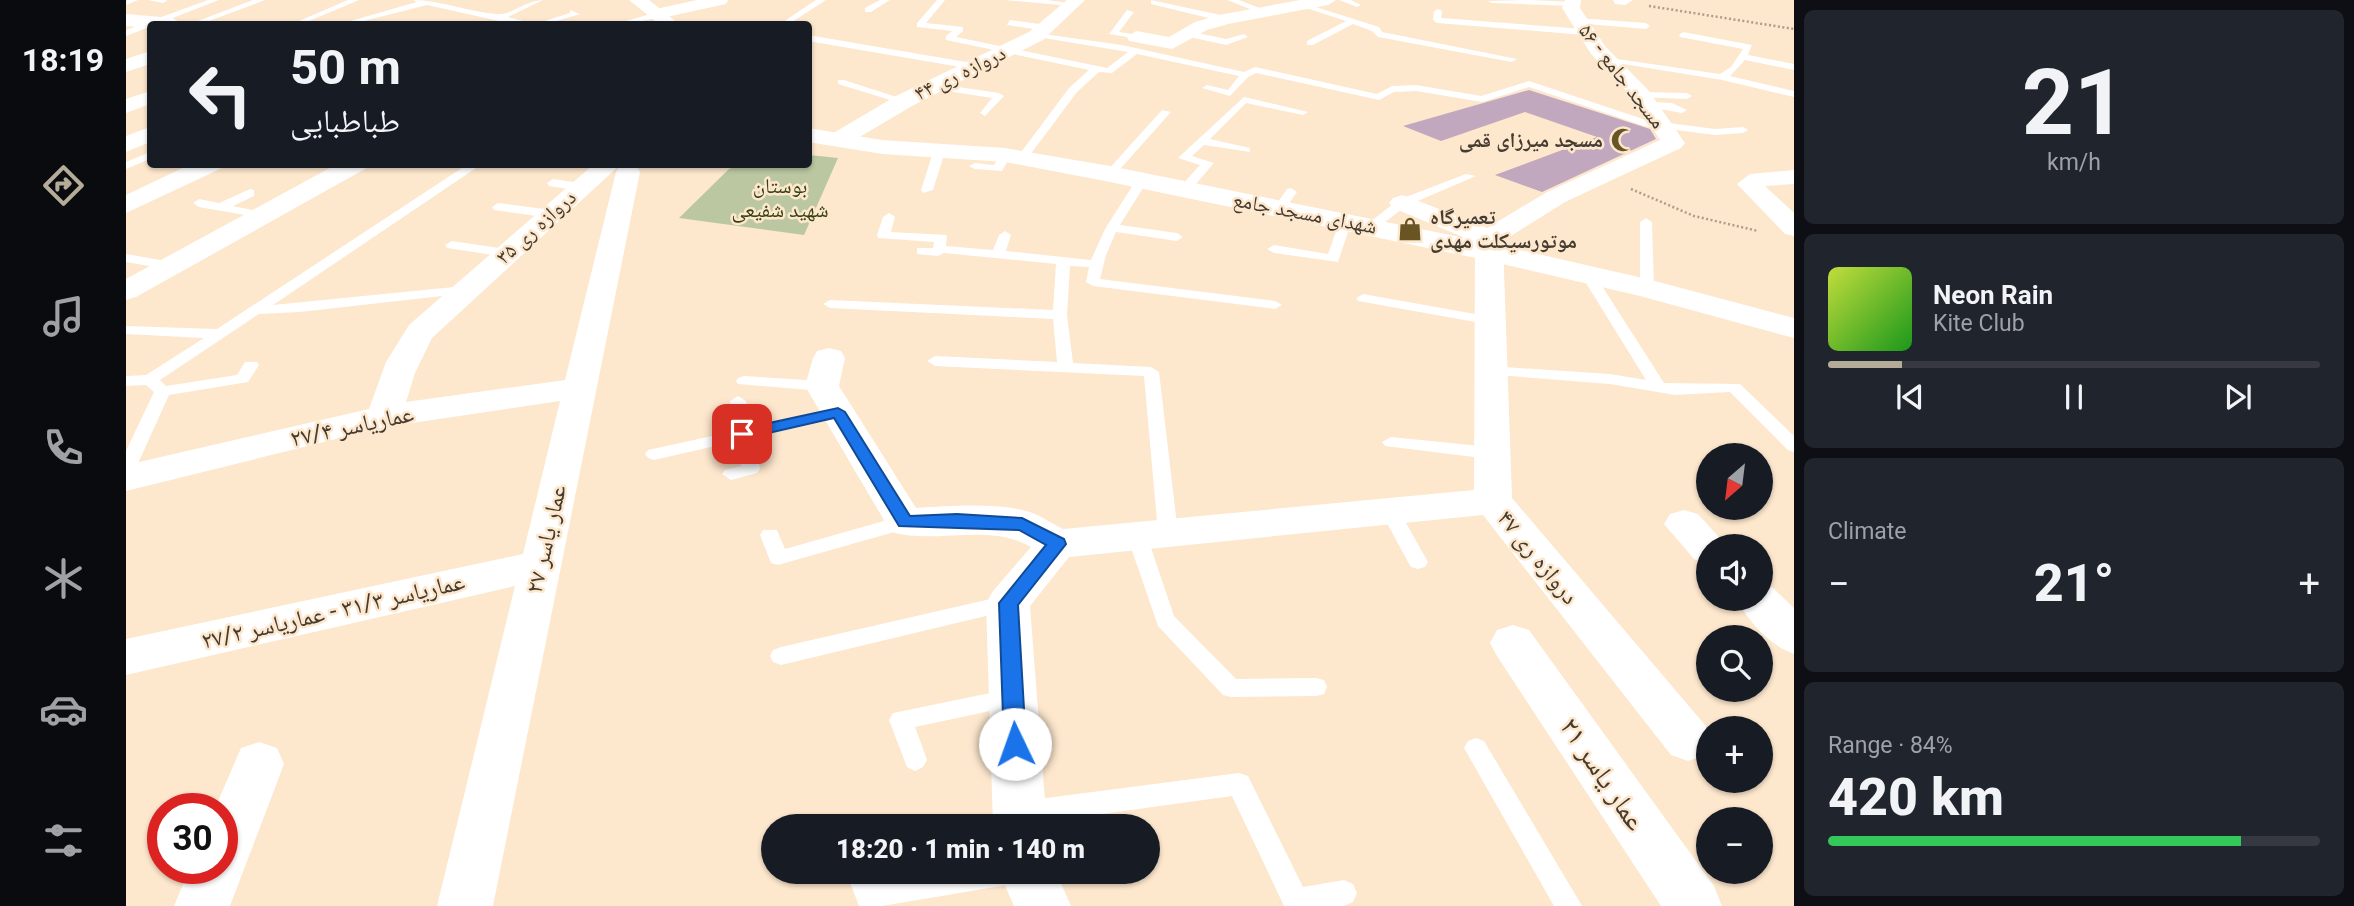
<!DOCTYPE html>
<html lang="en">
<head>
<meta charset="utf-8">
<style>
	body { margin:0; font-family:Roboto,"Noto Naskh Arabic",sans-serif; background:#20242c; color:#f1f3f6; height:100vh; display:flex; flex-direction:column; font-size:26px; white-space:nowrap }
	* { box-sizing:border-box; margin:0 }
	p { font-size:23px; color:#9ea1a6 }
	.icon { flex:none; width:38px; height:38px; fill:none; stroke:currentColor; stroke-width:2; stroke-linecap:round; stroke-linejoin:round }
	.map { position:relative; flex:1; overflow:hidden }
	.side { display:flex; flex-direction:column; gap:10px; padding:10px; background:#0d0f14; width:560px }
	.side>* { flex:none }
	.banner { position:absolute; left:21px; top:21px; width:665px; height:147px; border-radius:7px; box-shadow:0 2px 5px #0004; background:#171b24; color:#f1f3f6; overflow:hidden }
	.needle { width:46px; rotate:208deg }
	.fabs { position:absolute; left:1570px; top:443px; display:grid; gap:14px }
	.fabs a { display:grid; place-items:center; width:77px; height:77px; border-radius:50%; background:#171b24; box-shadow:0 2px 5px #0004; font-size:35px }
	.speed { position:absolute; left:21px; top:793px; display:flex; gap:14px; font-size:35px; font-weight:700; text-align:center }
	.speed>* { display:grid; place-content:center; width:91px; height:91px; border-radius:50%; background:#171b24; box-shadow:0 2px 5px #0004; line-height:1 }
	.speed .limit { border:10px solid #d22; background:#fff; color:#111 }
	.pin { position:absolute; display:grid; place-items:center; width:60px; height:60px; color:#fff; margin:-30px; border-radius:14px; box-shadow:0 4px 10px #0006 }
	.me { position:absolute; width:77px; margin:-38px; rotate:357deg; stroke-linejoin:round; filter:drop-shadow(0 0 5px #0008) }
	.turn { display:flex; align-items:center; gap:24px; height:147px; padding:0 28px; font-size:32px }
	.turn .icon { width:91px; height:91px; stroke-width:2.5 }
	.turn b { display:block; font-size:49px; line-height:60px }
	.big { font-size:52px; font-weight:800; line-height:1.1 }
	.side .widget { flex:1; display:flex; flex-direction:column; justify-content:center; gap:10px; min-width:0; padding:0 24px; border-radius:10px; background:#20242c }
	.side .dial { align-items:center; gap:0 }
	.dial b { font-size:91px; line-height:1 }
	.song { display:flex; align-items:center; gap:21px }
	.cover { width:84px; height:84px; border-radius:10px; background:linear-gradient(135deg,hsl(70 70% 55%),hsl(120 70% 35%)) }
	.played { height:7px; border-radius:4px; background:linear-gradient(90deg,#b4ac98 15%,#363941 15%) }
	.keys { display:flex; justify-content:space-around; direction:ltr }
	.heat { display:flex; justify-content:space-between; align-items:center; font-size:38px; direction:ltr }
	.charge { height:10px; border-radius:5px; background:linear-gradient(90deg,#34c759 84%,#363941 0) }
	.trip { position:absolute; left:635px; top:814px; width:399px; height:70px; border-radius:35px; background:#171b24; box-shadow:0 2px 5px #0004; font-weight:800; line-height:70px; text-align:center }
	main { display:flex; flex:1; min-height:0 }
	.dock { display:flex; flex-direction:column; width:126px; justify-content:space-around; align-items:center; background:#090b0e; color:#9ea1a6 }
	.dock .icon { width:49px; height:49px }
	.dock .on { color:#b4ac98 }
	.dock b { font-size:32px; color:#f1f3f6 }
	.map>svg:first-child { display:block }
	.green { fill:#bbc7a0 }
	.building { fill:#c1a8be }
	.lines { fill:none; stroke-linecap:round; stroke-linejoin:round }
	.path { stroke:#ae9d8a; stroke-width:2.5; stroke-dasharray:2 2.5; stroke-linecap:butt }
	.lane { fill:#fff; fill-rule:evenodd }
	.street { fill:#fff; fill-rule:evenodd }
	.secondary { fill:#fff; fill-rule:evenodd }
	.route { fill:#1a73e8; stroke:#114b97; stroke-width:2 }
	.labels { text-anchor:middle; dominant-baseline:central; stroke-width:5; stroke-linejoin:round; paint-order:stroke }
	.far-street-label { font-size:21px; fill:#443b31; stroke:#fde7cd }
	.far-poi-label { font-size:21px; font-weight:bold; fill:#443b31; stroke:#fde7cd; text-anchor:end }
	.far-park-label { font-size:21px; fill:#364211; stroke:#fde7cd }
	.street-label { font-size:24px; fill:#443b31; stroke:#fde7cd }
	.near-street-label { font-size:28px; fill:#443b31; stroke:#fde7cd }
</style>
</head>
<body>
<main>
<nav class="dock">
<b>18:19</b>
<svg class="icon on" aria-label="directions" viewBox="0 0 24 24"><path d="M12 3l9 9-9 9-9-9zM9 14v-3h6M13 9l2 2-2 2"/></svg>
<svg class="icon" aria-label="music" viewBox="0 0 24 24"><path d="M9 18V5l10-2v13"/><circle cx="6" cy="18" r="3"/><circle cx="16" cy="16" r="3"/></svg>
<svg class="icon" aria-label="phone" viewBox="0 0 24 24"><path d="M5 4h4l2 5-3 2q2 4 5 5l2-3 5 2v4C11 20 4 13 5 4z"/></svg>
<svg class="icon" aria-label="climate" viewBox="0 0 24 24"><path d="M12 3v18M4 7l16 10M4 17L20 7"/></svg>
<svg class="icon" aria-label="car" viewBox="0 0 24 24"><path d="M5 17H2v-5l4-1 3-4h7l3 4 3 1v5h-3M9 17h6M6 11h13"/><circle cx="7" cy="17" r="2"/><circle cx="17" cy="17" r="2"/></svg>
<svg class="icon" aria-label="filters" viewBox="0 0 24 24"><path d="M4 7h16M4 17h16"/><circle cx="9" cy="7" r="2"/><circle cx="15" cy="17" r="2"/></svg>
</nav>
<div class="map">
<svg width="1668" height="906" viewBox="0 0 1668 906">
	<rect width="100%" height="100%" fill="#fde7cd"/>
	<polygon class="green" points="683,155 712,158 678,235 553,218 603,169 614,165 682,164"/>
	<polygon class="building" points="1403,90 1524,129 1530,139 1416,192 1369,175 1471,137 1399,112 1315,141 1277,126"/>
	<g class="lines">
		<g class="path">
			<polyline points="1523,6 1668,29"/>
			<polyline points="1505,189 1568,216 1632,231"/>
		</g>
		<g class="lane">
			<polygon points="1,0 12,0 0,5"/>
			<polygon points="22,0 40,0 41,1 37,3"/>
			<polygon points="82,0 93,0 0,36 0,30"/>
			<polygon points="127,0 139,0 75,24 64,24"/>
			<polygon points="222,0 233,0 176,24 166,24"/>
			<path d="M 287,0 C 315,0 342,12 370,14 C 385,16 400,0 417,0 L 382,17 L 408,24 L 373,21 L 301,5 L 226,24 L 214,24 L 291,2 Z"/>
			<polygon points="690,0 700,0 663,24 654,24"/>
			<polygon points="754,0 764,0 745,12 739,12 739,8"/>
			<polygon points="811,0 819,0 800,23 837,27 837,31 830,37 981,68 1002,52 906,36 910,33 996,45 1118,72 1129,67 1251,94 1266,86 1290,85 1355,96 1403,81 1520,120 1589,129 1617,127 1622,130 1617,133 1589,135 1518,126 1403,87 1356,102 1290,91 1268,92 1253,100 1130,73 1122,77 1104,96 1076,88 1081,85 1102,90 1113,76 1011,54 986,73 973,72 951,92 901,159 893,159 893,155 943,88 963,70 820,40 820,36 826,31 791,27 791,23"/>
			<polygon points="879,0 921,0 950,4 946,6"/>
			<polygon points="1025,0 1099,16 1103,19 1099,22 1025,4"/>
			<polygon points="1101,0 1113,0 1141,11 1134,13"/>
			<polygon points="1213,0 1225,0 1235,5 1231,7"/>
			<polygon points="1405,0 1448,2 1452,4 1448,6 1366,3 1362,1"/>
			<polygon points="1174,2 1253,27 1256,32 1391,59 1386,62 1252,37 1246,31 1227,24 1187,45 1181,45 1181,41 1220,21 1174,6"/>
			<polygon points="1312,9 1316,11 1315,18 1458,29 1462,32 1458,35 1311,23 1307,20 1308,11"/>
			<polygon points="444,10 454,14 421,24 409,24 444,13"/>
			<polygon points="1001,10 1008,12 993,32 1013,35 1013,39 983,34"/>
			<polygon points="532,12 535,17 502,24 489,24"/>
			<polygon points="1452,18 1520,23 1524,26 1520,29 1449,23"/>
			<polygon points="884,20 921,25 925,28 921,31 881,25"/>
			<polygon points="1062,31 1100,39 1118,34 1122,37 1100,45 1059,36 1058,34"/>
			<polygon points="1557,32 1626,45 1622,55 1668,64 1668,70 1619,60 1604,76 1668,91 1668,97 1596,80 1479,61 1484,58 1594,74 1605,67 1617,49 1554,37 1553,35"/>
			<polygon points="682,35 846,63 851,66 846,69 682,41"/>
			<polygon points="712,80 718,80 783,101 774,103 712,84"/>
			<polygon points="805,83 873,93 878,96 859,116 854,113 866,98 802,88 802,84"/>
			<polygon points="1516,92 1561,93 1566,96 1561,99 1512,97 1511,95"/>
			<polygon points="1118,97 1182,112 1177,115 1120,103 1084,139 1124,148 1124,152 1078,145 1066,156 1088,163 1063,192 1055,192 1055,186 1074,165 1052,158"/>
			<polygon points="1526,102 1546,103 1561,110 1556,113 1522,107 1521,105"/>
			<polygon points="1036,110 1045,112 988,176 980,176 980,172"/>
			<polygon points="814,146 820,149 807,190 797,193 795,190 808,149"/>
			<polygon points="24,152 24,159 0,169 0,162"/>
			<polygon points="875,153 885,155 876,171 849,169 843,166 849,163 868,165"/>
			<polygon points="342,164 356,164 147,305 338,286 345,290 343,293 174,312 133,314 34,380 40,386 111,375 119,362 131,362 133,365 122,382 43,395 9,470 0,476 0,451 28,392 20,385 0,386 0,376 20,375 78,338 0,334 0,326 91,329"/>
			<polygon points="1340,174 1350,176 1280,206 1250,229 1240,229 1239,226 1272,200"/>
			<polygon points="1012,177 1022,180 994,225 1051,233 1057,237 1051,241 990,232 980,255 974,279 1149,301 1156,305 1149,309 967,286 960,282 963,267 944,266 941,315 947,363 1025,367 1033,372 1052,533 1049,538 1035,538 1032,533 1018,376 809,366 801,361 809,356 931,362 927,319 704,308 697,304 704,300 927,310 930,264 818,253 812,256 791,254 791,248 807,248 808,242 752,238 751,235 757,217 763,213 769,217 765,232 821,235 820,246 867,250 873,235 879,231 885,235 880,251 965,260 979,229"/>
			<polygon points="427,179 455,183 461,187 455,191 423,186 421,183"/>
			<polygon points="1165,188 1171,192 1158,211 1150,211 1148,208 1161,189"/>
			<polygon points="124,189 128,190 128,196 107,206 141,213 141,219 73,207 67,203 73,199 93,203"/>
			<polygon points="372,203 425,210 431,214 425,218 368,210 366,207"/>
			<polygon points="1220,216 1226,220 1212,262 1148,253 1141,249 1148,245 1202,254 1214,220"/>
			<polygon points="1520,218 1526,222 1528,288 1521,292 1514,288 1514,222"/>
			<polygon points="326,241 380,249 387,253 380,257 321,248 319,245"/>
			<polygon points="0,254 46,262 53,266 46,270 0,262"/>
			<polygon points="1462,271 1469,275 1538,383 1614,384 1668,436 1668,452 1662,450 1604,392 1549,395 1484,384 1358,374 1356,371 1358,368 1364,366 1484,374 1520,380 1455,275"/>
			<polygon points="1237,294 1366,317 1373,321 1366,325 1232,301 1230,298"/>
			<polygon points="618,376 696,381 704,386 696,391 612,384 610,381 612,378"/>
			<polygon points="612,396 620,401 625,427 712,408 720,413 718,417 628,437 634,469 631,473 605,480 596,474 599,470 615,466 611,441 528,460 522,458 519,454 522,450 609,431 604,401"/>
			<polygon points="1265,437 1364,447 1373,453 1364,459 1259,446 1256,442"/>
			<polygon points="1264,506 1271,507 1302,562 1299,567 1292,569 1285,567 1282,562 1255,512 1257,507"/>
			<polygon points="779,515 786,517 788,522 786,527 652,565 645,563 634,535 637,530 651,530 659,549"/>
			<polygon points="1011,529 1018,531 1021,536 1048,616 1110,679 1190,678 1198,680 1201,687 1198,694 1190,696 1105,697 1097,695 1032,626 1001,536 1004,531"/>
			<polygon points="882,595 889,597 892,603 889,609 655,665 647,662 644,656 647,650 655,647"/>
			<polygon points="884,689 892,691 895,698 892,705 789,727 801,760 797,767 789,771 781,767 763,720 767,713"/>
			<polygon points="1350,738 1358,741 1456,906 1428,906 1338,748 1342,741"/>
			<polygon points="1113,773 1122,776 1177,887 1218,880 1227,884 1231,893 1227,902 1218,906 1158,906 1106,796 897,825 888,821 884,813 888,805 897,801"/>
			<polygon points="720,872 746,872 750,882 802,872 894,872 890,881 881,885 756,906 733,906"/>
		</g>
		<g class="street">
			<polygon points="571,0 602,0 600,4 531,19 522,14 525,10"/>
			<polygon points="941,0 959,0 917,40 786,106 720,145 704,145 701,140 704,135 770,96 903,32"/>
			<polygon points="1174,0 1210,0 1202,5 1102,24 1081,30 1046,49 1003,41 1001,37 1010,31 1043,37 1069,22 1093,15"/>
			<path d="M 1439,0 L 1455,0 L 1454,8 L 1479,46 L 1523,91 L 1559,143 L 1555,148 L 1439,202 L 1377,241 L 1386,498 L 1579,725 L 1582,730 L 1579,755 L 1562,761 L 1545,755 L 1357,515 L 943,557 L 904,606 L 921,826 L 867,826 L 860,603 L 867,591 L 905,547 C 862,522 810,545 765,532 L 679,386 L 687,358 L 691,351 L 703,348 L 715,351 L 719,358 L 713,386 L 790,508 C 825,506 875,502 907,513 C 917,517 927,524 937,529 L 1348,490 L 1349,242 L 1267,208 L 1263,203 L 1267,198 L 1276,195 L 1285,198 L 1361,228 L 1421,192 L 1534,140 L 1508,99 L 1465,54 L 1436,8 Z"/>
			<polygon points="1487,0 1507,0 1499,5 1489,4"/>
			<polygon points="24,51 24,64 0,72 0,59"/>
			<polygon points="24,91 24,104 0,113 0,99"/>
			<polygon points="24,127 24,142 0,152 0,136"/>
			<polygon points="65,164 97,164 94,169 0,213 0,195"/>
			<polygon points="211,164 242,164 239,169 10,297 0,300 0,279"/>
			<polygon points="468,164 495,164 306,338 289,373 280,402 439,380 490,172 493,167 502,165 511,167 514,172 367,906 311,906 389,586 0,675 0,639 397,554 434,401 259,427 0,491 0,465 243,409 260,362 283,325"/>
			<polygon points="1668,170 1668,184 1639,186 1668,213 1668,236 1659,234 1611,184 1624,174"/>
			<polygon points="1558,510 1572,514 1601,546 1582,546 1582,564 1568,559 1538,524 1544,514"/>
			<path d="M 1634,583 L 1646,587 L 1668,608 L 1668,654 C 1644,646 1622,621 1610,598 L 1634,598 Z"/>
			<polygon points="1387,625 1403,630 1588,886 1596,906 1535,906 1371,656 1364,643 1371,630"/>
			<polygon points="133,742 151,748 158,764 104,906 48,906 64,868 96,868 96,808 89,808 115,748"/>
			<polygon points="873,872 930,872 945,906 888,906"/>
		</g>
		<g class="secondary">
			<polygon points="503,0 523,0 553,24 533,24"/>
			<polygon points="0,14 47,18 56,24 24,24 24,28 0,26"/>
			<polygon points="682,128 756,140 879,148 984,166 1364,243 1521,279 1668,318 1668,338 1514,296 1364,261 984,182 879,162 756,154 682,142"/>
		</g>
	</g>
	<polygon class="route" points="712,408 719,412 784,516 831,514 896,518 938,539 940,544 892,605 900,744 897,751 889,753 881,751 878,744 873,603 920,545 893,530 773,526 708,418 616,439 608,434 616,429"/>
	<defs>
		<g id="mosque-bare" transform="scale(1.89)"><path d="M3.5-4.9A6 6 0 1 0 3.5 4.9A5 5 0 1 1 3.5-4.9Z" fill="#695524" stroke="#fde7cd" stroke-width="2.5" paint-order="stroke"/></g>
		<g id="shop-bare" transform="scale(1.89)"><path d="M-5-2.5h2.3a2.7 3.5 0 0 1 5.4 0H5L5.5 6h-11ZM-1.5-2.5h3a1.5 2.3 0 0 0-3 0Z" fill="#695524" stroke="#fde7cd" stroke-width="2.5" paint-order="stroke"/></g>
	</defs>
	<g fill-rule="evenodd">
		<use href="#mosque-bare" x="1497" y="140"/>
		<use href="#shop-bare" x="1284" y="229"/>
	</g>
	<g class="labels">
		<g class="far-street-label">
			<text transform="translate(834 73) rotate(-26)">دروازه ری ۴۴</text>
			<text transform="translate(1496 76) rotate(52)">۵۶ - مسجد جامع</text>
			<text transform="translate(1179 213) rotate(11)">شهدای مسجد جامع</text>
			<text transform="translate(410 227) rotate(-42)">دروازه ری ۳۵</text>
		</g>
		<g class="far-poi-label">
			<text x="1477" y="140">مسجد میرزای قمی</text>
			<text x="1304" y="217" text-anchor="start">تعمیرگاه<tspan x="1304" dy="24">موتورسیکلت مهدی</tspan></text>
		</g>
		<g class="far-park-label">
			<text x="654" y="186">بوستان<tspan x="654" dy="24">شهید شفیعی</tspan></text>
		</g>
		<g class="street-label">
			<text transform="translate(226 426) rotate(-12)">عماریاسر ۲۷/۴</text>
			<text transform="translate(420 539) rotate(-77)">عمار یاسر ۲۷</text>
			<text transform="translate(1412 557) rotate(51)">دروازه ری ۴۷</text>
			<text transform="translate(207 611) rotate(-13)">عماریاسر ۳۱/۳ - عماریاسر ۲۷/۲</text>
		</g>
		<g class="near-street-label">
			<text transform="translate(1477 774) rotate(56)">عمار یاسر ۲۱</text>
		</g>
	</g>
</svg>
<div class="fabs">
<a><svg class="needle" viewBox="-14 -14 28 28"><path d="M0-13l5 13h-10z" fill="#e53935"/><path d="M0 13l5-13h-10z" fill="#9ea1a6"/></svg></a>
<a><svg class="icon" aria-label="sound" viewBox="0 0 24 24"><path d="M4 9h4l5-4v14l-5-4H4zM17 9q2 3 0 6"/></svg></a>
<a><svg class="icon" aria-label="search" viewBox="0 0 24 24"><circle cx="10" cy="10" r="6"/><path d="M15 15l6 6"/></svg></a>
<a>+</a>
<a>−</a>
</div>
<div class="speed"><div class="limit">30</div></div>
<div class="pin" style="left:616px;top:434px;background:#d93025"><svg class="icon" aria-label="arrive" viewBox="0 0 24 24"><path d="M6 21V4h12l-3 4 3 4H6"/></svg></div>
<svg class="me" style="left:889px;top:744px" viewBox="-20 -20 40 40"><circle r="19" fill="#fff"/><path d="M0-13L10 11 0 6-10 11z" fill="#1a73e8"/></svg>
<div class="trip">18:20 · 1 min · 140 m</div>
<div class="banner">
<div class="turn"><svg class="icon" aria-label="left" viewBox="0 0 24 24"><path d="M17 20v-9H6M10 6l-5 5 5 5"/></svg><div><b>50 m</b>طباطبایی</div></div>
</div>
</div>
<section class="side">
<div class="widget dial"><b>21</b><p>km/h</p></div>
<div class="widget">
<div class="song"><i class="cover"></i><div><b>Neon Rain</b><p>Kite Club</p></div></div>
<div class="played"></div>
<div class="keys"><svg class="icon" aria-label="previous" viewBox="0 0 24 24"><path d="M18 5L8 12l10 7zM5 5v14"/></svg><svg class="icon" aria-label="pause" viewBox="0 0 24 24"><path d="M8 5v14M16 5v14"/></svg><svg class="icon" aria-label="next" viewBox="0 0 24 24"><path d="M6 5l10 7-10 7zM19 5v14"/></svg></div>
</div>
<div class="widget"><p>Climate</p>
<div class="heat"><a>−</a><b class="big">21°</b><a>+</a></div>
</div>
<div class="widget"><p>Range · 84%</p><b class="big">420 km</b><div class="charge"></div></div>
</section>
</main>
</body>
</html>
